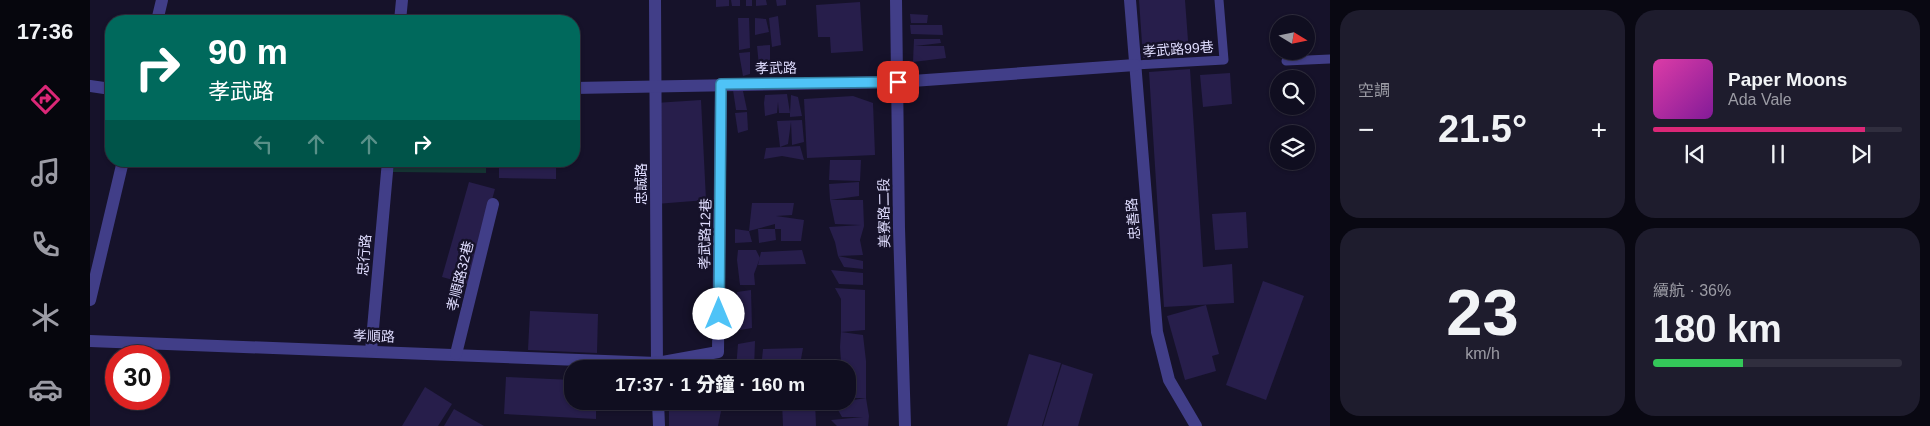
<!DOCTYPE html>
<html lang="zh-TW">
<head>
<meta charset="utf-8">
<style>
	body { margin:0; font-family:Arial,"Noto Sans TC",sans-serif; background:#1e1c2d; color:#f1f3f6; height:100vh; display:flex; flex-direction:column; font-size:19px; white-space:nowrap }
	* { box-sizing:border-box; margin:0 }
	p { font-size:16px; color:#9c9ca5 }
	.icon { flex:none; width:28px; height:28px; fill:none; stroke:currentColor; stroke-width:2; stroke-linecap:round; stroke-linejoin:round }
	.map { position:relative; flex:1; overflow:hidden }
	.side { display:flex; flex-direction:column; gap:10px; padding:10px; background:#090812; width:600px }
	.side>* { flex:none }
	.top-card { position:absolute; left:15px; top:15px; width:475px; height:152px; border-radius:20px; box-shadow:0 1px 4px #0004,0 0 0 1px #302e3e; background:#00695c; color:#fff; overflow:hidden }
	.needle { width:32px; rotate:100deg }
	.fabs { position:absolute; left:1180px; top:15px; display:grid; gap:10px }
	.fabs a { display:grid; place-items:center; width:45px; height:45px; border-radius:50%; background:#100e20; box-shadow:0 1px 4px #0004,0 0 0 1px #302e3e; font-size:25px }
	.speed { position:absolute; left:15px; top:345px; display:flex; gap:10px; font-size:25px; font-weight:700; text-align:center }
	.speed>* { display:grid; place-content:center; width:65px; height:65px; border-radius:50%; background:#100e20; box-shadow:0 1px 4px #0004,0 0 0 1px #302e3e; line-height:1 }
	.speed .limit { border:8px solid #d22; background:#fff; color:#111 }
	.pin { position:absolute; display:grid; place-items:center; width:42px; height:42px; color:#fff; margin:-21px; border-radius:10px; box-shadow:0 2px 8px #0006 }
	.me { position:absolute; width:55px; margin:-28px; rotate:0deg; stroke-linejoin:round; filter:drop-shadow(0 0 4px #0008) }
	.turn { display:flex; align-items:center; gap:18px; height:105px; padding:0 20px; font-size:22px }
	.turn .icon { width:65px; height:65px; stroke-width:2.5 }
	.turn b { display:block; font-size:35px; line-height:42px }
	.lanes { display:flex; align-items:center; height:48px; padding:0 20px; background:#0003; justify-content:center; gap:25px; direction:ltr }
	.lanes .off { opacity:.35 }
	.big { font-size:38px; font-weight:800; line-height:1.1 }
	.side .card { flex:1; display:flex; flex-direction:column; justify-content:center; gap:8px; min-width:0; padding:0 18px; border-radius:20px; background:#1e1c2d }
	.side .dial { align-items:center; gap:0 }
	.dial b { font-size:65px; line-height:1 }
	.song { display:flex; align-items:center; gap:15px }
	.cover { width:60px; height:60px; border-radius:8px; background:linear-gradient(135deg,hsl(320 70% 55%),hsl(290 70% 35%)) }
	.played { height:5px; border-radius:2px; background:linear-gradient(90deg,#db2777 85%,#302e3e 85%) }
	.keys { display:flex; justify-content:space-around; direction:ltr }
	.heat { display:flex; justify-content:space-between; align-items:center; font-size:28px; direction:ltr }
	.charge { height:8px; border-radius:4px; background:linear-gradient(90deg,#34c759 36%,#302e3e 0) }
	.side .tiles { flex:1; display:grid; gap:10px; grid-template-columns:repeat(2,1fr) }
	.trip { position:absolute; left:474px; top:360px; width:292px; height:50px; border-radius:20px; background:#100e20; box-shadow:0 1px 4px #0004,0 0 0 1px #302e3e; font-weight:800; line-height:50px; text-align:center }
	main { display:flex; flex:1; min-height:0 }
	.menu { display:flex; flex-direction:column; width:90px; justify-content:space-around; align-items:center; background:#06060d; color:#9c9ca5 }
	.menu .icon { width:35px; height:35px }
	.menu .on { color:#db2777 }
	.menu b { font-size:22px; color:#f1f3f6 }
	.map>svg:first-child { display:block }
	.green { fill:#153433 }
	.building { fill:#271e4b }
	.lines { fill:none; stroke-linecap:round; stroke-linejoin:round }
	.service { stroke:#413e88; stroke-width:9 }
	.minor { stroke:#413e88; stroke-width:12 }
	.tertiary { stroke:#413e88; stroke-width:12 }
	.route-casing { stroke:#337fa1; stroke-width:12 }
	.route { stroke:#4fc3f7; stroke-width:9 }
	.labels { text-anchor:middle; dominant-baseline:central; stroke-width:5; stroke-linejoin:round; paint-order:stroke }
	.street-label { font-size:14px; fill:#dfdcfe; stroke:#16122a }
</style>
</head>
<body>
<main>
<nav class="menu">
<b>17:36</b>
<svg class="icon on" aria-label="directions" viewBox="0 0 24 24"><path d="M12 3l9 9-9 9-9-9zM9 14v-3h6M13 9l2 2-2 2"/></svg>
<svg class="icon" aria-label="music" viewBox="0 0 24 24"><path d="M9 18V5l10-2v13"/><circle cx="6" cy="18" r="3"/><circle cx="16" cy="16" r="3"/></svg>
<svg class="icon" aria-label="phone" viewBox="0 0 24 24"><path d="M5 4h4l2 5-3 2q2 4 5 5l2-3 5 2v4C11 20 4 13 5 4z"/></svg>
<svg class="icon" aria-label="climate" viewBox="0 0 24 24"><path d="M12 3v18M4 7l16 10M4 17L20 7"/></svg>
<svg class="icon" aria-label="car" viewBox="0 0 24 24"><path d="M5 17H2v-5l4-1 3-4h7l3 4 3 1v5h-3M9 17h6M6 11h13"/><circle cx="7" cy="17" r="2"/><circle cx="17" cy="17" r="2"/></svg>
</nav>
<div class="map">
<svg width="1240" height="426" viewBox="0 0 1240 426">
	<rect width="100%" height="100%" fill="#16122a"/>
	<polygon class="green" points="304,161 396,161 396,173 303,172"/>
	<g class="building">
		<polygon points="626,0 639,0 639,6 626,7"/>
		<polygon points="641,0 650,0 650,6 642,6"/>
		<rect x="656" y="0" width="6" height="6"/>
		<polygon points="666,0 676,0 677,5 666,6"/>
		<polygon points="686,0 696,0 696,5 687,6"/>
		<polygon points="1049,0 1095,0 1099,54 1053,58"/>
		<polygon points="770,2 773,51 741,53 740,37 728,37 726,5"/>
		<polygon points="820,14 838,15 837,23 821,23"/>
		<polygon points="688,16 691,45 682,47 679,18"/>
		<polygon points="648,18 659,18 660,48 649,50"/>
		<polygon points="665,18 676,19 679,32 665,35"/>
		<polygon points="820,25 852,25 853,35 821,34"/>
		<polygon points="824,39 850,39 851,43 825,46 854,46 856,58 823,62"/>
		<polygon points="680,45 680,63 669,66 667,46"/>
		<polygon points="660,52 660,74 653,76 649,53"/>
		<polygon points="1100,69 1113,267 1142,264 1144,303 1074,307 1059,72"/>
		<polygon points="1140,73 1142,104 1113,107 1110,75"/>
		<polygon points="643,90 653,91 657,110 646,110"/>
		<polygon points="697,94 700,113 701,95 708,97 712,116 700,117 700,113 689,113 688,102 687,113 675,116 674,103 675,95"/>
		<polygon points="763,96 783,103 785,155 717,158 714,99"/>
		<polygon points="611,100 616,200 566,204 565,103"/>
		<polygon points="657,112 658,130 648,133 645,113"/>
		<polygon points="712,120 714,142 702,145 701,122 698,144 690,147 687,121"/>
		<polygon points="710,146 714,160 692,156 674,159 676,148"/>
		<polygon points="740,160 771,160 770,181 739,180"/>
		<polygon points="409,161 466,161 466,179 409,178"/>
		<polygon points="379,182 405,189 378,284 352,277"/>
		<polygon points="769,182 769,196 740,200 739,184"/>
		<polygon points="740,200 773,200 774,226 770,240 773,255 748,256 773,261 773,269 754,267 748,256 745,242 739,227 771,225 745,224"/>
		<polygon points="662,203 704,203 702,215 686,216 714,220 711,241 691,241 691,229 685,229 685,224 659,231"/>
		<polygon points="1156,212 1158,248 1125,250 1122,214"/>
		<polygon points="645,229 659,231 662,242 645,243"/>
		<polygon points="668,229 685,229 686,240 669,243"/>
		<polygon points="648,250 666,250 670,258 664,274 665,285 650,285 647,260"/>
		<polygon points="712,250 716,264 668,265 671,252"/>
		<polygon points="741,270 773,273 773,285 749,284"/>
		<polygon points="1173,281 1214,296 1176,400 1136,385"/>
		<polygon points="745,288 775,290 775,330 751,332 751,299"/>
		<polygon points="661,290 662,328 650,330 647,292"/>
		<polygon points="1116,305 1129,354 1122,356 1126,371 1095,380 1077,316"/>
		<polygon points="440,311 508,314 507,353 438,350"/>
		<polygon points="751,332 773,335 776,361 776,398 758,398 758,369 753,369 751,362 750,347"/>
		<polygon points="665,341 664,369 646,369 648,344"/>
		<polygon points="713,348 711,359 713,369 693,369 695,359 680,359 680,369 671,369 673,349"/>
		<polygon points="939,354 971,363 952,426 917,426"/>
		<polygon points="972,364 1003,374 988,426 953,426"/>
		<polygon points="416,377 482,380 482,401 506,401 506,419 414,414"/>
		<polygon points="335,387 362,404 348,426 312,426"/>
		<polygon points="776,398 779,416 778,426 747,426 741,420 773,417 752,417 744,403"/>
		<polygon points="579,401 633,401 628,426 579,426"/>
		<polygon points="692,401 725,401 726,426 693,426"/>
		<polygon points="364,409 394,426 354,426"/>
	</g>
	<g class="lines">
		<g class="service">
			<polyline points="1196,61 1240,59"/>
			<polyline points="1045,65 1134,60 1129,0"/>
		</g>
		<g class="minor">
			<polyline points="565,0 567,369"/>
			<polyline points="1040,0 1067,332 1079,380 1106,426"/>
			<polyline points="67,21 72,0"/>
			<polyline points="310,21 312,0"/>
			<polyline points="0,86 21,89"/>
			<polyline points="484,88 808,82 1045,65"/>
			<polyline points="0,300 33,161"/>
			<polyline points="0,341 567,363 628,352 631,84"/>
			<polyline points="281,351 298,161"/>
			<polyline points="366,354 403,204"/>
			<polyline points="568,401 569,426"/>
		</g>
		<polyline class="tertiary" points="806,0 809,228 815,426"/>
	</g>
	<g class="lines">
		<g class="route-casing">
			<polyline id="route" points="629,314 631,84 808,82"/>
		</g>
		<use href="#route" class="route"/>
	</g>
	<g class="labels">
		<g class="street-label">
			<text transform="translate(1088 49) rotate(-4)">孝武路99巷</text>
			<text transform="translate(686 68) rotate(-1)">孝武路</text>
			<text transform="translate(551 184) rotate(-90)">忠誠路</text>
			<text transform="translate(794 213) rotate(-91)">美寮路二段</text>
			<text transform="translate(1043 219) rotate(-95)">忠善路</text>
			<text transform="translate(615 234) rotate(-89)">孝武路12巷</text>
			<text transform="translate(274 255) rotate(-85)">忠行路</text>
			<text transform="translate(370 276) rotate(-76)">孝順路32巷</text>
			<text transform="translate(284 336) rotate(2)">孝順路</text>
		</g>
	</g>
</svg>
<div class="fabs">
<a><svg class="needle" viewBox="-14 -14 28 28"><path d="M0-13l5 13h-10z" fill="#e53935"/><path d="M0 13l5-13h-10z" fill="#9c9ca5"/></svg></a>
<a><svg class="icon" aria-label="search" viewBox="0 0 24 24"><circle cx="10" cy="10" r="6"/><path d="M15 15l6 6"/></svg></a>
<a><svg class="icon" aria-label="layers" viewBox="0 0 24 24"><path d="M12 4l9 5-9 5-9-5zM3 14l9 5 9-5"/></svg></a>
</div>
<div class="speed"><div class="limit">30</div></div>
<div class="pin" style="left:808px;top:82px;background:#d93025"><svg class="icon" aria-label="arrive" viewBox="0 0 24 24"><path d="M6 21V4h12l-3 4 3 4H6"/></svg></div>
<svg class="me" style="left:629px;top:314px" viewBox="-20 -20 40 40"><circle r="19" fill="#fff"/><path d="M0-13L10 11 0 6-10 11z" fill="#4fc3f7"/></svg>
<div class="trip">17:37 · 1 分鐘 · 160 m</div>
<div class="top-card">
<div class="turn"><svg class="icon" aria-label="right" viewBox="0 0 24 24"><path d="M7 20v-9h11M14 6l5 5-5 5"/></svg><div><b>90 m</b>孝武路</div></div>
<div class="lanes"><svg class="icon off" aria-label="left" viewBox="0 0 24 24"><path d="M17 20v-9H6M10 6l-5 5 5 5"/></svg><svg class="icon off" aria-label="ahead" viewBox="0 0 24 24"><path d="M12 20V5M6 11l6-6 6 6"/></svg><svg class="icon off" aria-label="ahead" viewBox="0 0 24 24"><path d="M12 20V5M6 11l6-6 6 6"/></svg><svg class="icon" aria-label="right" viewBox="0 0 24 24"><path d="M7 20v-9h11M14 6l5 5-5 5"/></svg></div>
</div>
</div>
<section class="side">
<div class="tiles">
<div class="card"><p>空調</p>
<div class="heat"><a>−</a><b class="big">21.5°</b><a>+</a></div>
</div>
<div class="card">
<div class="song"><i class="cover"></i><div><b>Paper Moons</b><p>Ada Vale</p></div></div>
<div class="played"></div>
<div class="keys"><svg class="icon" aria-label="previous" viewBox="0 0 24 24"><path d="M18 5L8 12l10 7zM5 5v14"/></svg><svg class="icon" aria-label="pause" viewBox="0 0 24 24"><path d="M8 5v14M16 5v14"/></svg><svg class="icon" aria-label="next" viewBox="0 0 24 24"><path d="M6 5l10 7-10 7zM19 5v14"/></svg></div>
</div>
<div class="card dial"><b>23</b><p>km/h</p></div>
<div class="card"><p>續航 · 36%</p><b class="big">180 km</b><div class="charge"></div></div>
</div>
</section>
</main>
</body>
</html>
